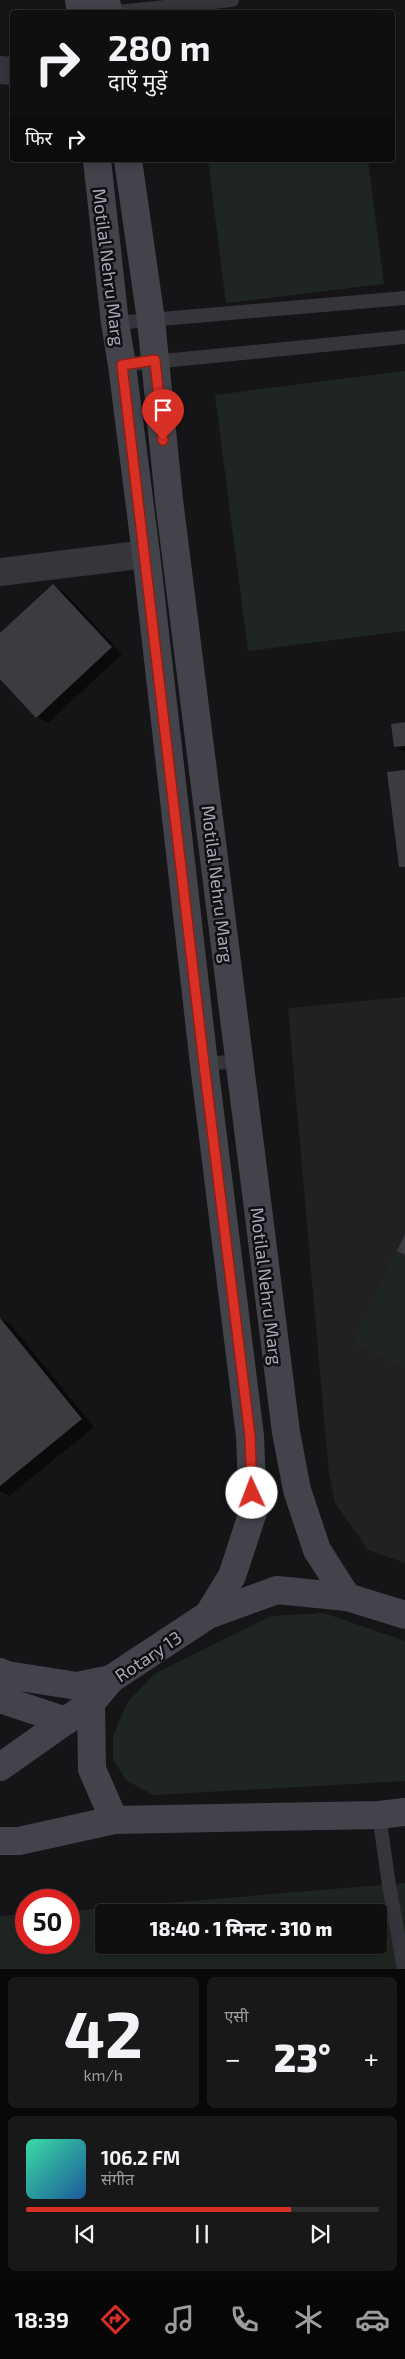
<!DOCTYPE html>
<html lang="hi">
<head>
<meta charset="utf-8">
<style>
	body { margin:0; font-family:"Exo 2","Noto Sans Devanagari",sans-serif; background:#191819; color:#f1f3f6; height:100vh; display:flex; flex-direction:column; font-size:19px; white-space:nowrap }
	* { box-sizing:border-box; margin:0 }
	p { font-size:16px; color:#9c9c9f }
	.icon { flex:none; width:28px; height:28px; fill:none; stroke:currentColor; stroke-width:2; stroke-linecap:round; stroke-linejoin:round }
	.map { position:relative; height:1969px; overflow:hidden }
	.panel { display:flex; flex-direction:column; gap:8px; padding:8px; background:#090809; flex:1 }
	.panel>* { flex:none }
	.banner { position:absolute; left:10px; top:10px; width:385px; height:152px; border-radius:5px; box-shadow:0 2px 12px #0003,0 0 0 1px #302f30; background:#100f10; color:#f1f3f6; overflow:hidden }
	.speed { position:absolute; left:15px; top:1889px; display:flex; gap:10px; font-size:25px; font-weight:700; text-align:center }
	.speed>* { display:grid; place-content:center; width:65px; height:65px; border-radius:50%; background:#100f10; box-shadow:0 2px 12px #0003,0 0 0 1px #302f30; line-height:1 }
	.speed .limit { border:8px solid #d22; background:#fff; color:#111 }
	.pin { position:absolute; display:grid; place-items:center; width:42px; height:42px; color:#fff; margin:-51px -21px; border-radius:50% 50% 50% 0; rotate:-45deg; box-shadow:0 0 5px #0007 }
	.pin .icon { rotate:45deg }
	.me { position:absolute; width:55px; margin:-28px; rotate:358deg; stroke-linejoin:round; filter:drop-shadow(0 0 4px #0008) }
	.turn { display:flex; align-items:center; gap:18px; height:105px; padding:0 15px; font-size:22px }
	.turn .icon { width:65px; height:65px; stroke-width:2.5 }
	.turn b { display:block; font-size:35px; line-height:42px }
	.then { display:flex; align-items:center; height:48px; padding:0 15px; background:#0003; gap:10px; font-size:19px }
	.big { font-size:38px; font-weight:800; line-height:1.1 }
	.panel .card { flex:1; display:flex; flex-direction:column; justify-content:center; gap:8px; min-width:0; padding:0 18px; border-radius:8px; background:#191819 }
	.panel .dial { align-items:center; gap:0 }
	.dial b { font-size:65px; line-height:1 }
	.song { display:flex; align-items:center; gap:15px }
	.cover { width:60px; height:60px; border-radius:8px; background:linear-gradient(135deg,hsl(160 70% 55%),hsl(210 70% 35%)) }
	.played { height:5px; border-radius:2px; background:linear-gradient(90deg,#d93025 75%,#302f30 75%) }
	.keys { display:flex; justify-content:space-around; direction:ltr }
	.heat { display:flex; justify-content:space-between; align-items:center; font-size:28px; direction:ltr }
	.panel .tiles { flex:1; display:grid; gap:8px; grid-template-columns:1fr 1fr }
	.card:last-child { grid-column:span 2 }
	.trip { position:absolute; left:95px; top:1904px; width:292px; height:50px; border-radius:5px; background:#100f10; box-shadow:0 2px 12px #0003,0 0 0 1px #302f30; font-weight:800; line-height:50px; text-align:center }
	.dock { display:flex; height:80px; justify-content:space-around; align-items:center; background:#060606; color:#9c9c9f }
	.dock .icon { width:35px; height:35px }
	.dock .selected { color:#d93025 }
	.dock b { font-size:22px; color:#f1f3f6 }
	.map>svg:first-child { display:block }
	.built { fill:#212023 }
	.green { fill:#1f2621; fill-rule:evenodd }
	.shadow { fill:#0007 }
	.building { fill:#3c3c40 }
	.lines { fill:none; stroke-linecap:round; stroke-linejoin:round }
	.lane { stroke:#35353b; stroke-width:14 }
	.street { stroke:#35353b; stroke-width:28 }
	.secondary { stroke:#43444b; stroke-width:28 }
	.route-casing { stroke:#8d1f18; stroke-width:12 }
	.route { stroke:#d93025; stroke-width:9 }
	.labels { text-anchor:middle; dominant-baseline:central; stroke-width:5; stroke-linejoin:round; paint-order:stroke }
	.street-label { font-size:18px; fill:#a6a8b6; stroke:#100f11 }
</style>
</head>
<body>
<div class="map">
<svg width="405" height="1969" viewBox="0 0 405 1969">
	<rect width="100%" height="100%" fill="#151416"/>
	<polygon class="built" points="405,997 405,1563 368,1550 335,1503 329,1475 288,1008"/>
	<g class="green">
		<polygon points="208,160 368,160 384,284 226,303"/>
		<polygon points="405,371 405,631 248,651 215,395"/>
		<polygon points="397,1251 405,1255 405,1368 353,1343"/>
		<polygon points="324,1613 405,1641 405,1781 153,1795 126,1780 113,1760 113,1736 127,1703 154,1674 271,1616"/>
		<path d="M 405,1883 L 405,1969 L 0,1969 L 0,1916 L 26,1914 L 26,1942 L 69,1942 L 69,1911 ZM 104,1912 L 379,1912 L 379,1945 L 104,1945 Z"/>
	</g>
	<g class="shadow">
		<polygon points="53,586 64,592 122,654 48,723 37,717 0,677 0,635"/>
		<polygon points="405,724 405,752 395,746"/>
		<polygon points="0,1318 11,1325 94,1427 9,1496 0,1491"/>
	</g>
	<g class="building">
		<polygon points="53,584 112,647 36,718 0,679 0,633"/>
		<polygon points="405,722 405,746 394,747 391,724"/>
		<polygon points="405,770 405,867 399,867 387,772"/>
		<polygon points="405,1234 405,1255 397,1251"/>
		<polygon points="0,1318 82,1419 0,1486"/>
	</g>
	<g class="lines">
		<g class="lane">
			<polyline points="118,12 232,0"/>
			<polyline points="115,323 405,298"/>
			<polyline points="122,365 405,337"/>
			<polyline points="204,1064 241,1061"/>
			<polyline points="379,1815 389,1885 404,1969"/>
		</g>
		<g class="street">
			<polyline points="0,70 12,71"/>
			<polyline points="0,572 146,554"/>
		</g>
		<g class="secondary">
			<polyline points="79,0 81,12"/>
			<polyline points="106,0 108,12"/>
			<polyline points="97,160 115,323 122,365 146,554 204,1064 250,1436 253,1512 232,1576 208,1615"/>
			<polyline points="128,160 151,320 169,500 286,1432 297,1490 317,1550 347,1597"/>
			<polyline points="0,1672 7,1675 77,1686 111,1679"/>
			<polyline points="0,1699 66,1721"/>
			<polyline points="91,1703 92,1769 114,1820"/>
			<polyline points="0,1767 91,1703 111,1679 208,1615 277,1590 347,1597 405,1615"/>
			<polyline points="0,1841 19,1841 114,1820 379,1815 405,1812"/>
		</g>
	</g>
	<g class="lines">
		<g class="route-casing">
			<polyline id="route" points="163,440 155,360 122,365 204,1064 250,1436 252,1493"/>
		</g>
		<use href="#route" class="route"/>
	</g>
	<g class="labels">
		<g class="street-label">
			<text transform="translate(109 267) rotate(83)">Motilal Nehru Marg</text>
			<text transform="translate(218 884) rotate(83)">Motilal Nehru Marg</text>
			<text transform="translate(267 1286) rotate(83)">Motilal Nehru Marg</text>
			<text transform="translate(148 1656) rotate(-34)">Rotary 13</text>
		</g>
	</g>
</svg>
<div class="speed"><div class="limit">50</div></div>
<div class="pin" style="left:163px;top:440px;background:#d93025"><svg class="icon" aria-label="arrive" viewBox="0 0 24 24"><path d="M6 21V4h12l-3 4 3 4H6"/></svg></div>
<svg class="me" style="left:252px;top:1493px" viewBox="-20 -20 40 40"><circle r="19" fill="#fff"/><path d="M0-13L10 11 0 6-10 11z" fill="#d93025"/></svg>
<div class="trip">18:40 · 1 मिनट · 310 m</div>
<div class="banner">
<div class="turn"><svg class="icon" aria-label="right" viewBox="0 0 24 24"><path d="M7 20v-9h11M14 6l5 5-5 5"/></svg><div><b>280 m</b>दाएँ मुड़ें</div></div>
<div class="then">फिर<svg class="icon" aria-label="right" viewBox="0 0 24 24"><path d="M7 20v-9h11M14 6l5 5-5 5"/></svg></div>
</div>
</div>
<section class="panel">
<div class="tiles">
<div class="card dial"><b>42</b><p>km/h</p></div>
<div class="card"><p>एसी</p>
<div class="heat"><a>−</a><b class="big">23°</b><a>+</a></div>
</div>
<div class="card">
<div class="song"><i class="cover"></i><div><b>106.2 FM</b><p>संगीत</p></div></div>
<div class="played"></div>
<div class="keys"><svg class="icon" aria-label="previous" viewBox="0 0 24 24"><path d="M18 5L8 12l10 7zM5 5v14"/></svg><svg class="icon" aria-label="pause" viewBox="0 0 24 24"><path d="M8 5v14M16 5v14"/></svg><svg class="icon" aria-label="next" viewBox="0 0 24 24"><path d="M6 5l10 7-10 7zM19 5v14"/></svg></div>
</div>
</div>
</section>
<nav class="dock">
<b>18:39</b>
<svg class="icon selected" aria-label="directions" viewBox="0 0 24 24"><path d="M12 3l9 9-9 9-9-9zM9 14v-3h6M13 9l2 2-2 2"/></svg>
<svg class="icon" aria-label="music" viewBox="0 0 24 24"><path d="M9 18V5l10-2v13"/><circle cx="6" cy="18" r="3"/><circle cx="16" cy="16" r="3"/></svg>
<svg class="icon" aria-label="phone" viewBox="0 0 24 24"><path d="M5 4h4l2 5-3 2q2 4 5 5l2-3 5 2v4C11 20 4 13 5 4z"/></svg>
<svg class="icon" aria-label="climate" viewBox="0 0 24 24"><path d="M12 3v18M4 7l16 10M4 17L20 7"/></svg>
<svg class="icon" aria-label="car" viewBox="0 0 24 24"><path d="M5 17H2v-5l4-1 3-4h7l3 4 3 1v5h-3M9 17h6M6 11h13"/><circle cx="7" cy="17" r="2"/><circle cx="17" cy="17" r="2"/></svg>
</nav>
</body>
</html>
